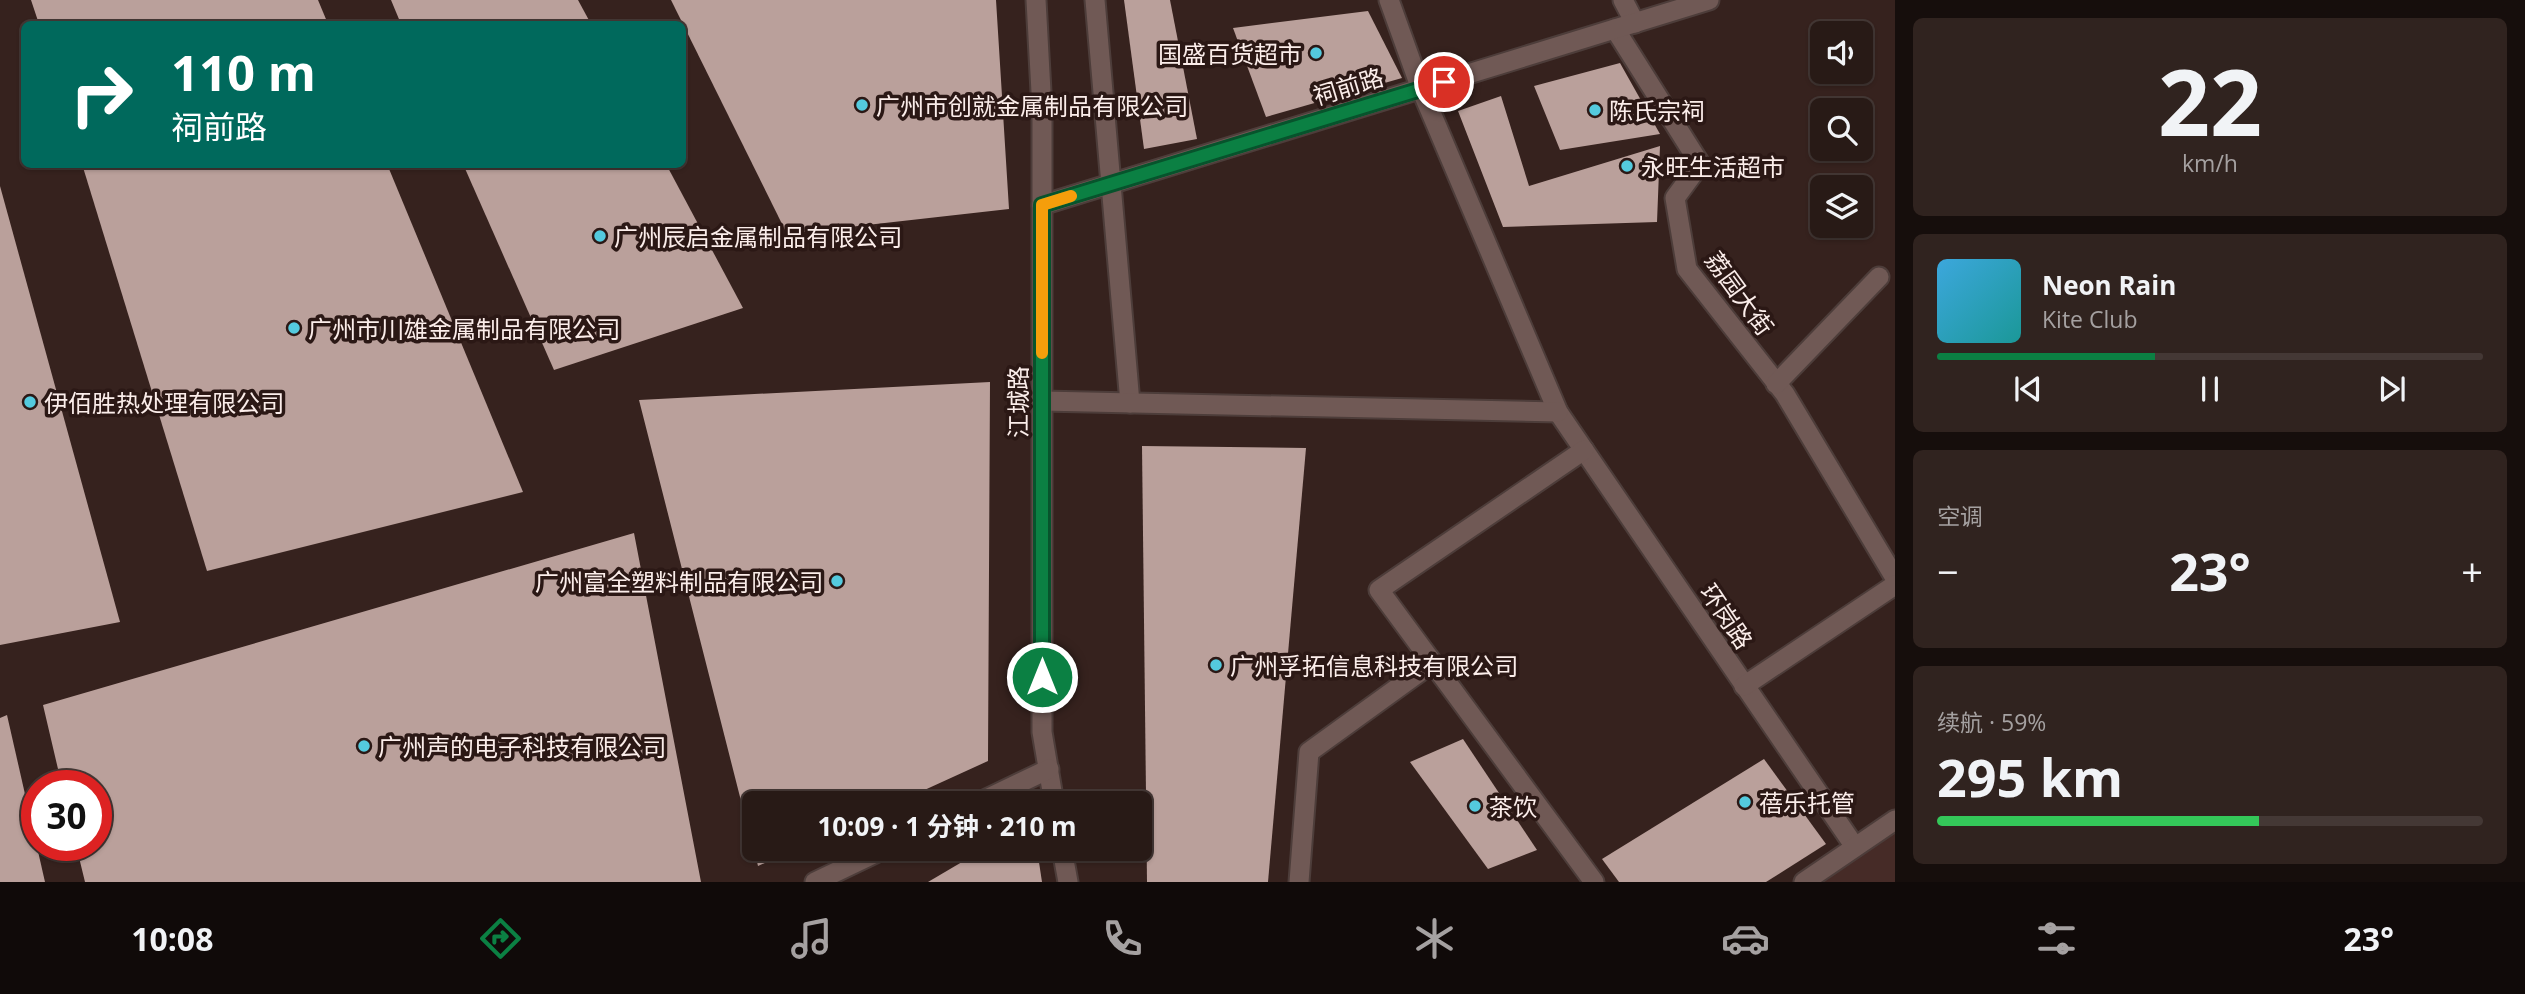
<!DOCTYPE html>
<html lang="zh">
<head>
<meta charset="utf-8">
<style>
	body { margin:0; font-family:"Open Sans","Noto Sans SC",sans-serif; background:#30231f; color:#f1f3f6; height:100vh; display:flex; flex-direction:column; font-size:26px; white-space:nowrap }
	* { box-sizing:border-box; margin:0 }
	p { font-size:23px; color:#a5a1a1 }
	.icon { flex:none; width:38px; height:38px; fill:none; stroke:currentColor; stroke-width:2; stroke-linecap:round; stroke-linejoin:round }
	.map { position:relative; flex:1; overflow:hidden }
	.drawer { display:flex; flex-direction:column; gap:18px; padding:18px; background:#160e0c; width:630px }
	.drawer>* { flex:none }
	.banner { position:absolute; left:21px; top:21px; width:665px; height:147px; border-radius:10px; box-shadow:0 2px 5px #0004,0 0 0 2px #443835; background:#00695c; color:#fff; overflow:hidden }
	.controls { position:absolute; left:1810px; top:21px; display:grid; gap:14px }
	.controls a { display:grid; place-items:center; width:63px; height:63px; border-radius:10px; background:#281a16; box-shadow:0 2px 5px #0004,0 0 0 2px #443835; font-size:35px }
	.speed { position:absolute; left:21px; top:770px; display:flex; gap:14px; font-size:35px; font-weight:700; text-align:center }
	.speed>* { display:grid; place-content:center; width:91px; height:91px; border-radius:50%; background:#281a16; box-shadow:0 2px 5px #0004,0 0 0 2px #443835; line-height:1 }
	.speed .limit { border:10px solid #d22; background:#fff; color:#111 }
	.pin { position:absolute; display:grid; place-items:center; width:60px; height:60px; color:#fff; margin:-30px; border:4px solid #fff; border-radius:50%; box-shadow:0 2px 7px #0007 }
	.me { position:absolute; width:77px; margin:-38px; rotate:0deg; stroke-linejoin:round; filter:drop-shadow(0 0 5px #0008) }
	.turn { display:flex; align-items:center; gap:24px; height:147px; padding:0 35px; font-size:32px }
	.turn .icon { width:91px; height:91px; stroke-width:2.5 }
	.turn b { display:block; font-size:49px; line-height:60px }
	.big { font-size:52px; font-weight:700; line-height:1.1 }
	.drawer .tile { flex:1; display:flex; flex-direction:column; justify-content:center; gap:10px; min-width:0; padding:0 24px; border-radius:10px; background:#30231f }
	.drawer .dial { align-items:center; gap:0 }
	.dial b { font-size:91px; line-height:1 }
	.song { display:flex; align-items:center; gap:21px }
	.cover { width:84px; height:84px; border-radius:10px; background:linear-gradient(135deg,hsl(200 70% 55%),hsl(180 70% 35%)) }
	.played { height:7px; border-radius:4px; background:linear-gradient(90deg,#0b8043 40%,#443835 40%) }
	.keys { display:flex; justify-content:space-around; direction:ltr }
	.heat { display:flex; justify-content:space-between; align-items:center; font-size:38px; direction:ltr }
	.charge { height:10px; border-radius:5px; background:linear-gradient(90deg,#34c759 59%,#443835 0) }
	.trip { position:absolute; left:742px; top:791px; width:410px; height:70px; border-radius:10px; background:#281a16; box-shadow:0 2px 5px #0004,0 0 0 2px #443835; font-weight:700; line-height:70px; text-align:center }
	.dock { display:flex; height:112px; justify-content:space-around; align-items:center; background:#100a09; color:#a5a1a1 }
	.dock .icon { width:49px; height:49px }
	.dock .selected { color:#0b8043 }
	.dock b { font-size:32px; color:#f1f3f6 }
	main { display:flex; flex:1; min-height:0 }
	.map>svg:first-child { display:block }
	.built { fill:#462b27 }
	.building { fill:#baa09b }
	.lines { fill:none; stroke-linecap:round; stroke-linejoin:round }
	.minor-casing { stroke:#4d3d3a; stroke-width:23 }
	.minor { stroke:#705955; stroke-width:19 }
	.route-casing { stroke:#07532c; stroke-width:18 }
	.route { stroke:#0b8043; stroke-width:12 }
	.slow { stroke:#f59e0b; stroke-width:12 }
	.poi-dot { fill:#54cade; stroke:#2b1815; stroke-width:2.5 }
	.labels { text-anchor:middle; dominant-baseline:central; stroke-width:7; stroke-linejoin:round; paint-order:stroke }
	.poi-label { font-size:24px; fill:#fbedea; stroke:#2b1815; text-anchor:start }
	.street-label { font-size:24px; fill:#fbedea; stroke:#2b1815 }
</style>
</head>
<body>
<main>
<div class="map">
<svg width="1895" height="882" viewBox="0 0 1895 882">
	<rect width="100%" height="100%" fill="#36221e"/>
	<polygon class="built" points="1895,820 1895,882 1805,882"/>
	<g class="building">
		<polygon points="31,0 318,0 328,24 39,24"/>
		<polygon points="391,0 578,0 591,24 401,24"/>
		<polygon points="671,0 996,0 1009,209 787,234"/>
		<polygon points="1124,0 1170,0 1197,139 1144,149"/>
		<polygon points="1368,11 1402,78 1266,117 1233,28"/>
		<polygon points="1620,63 1660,134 1560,150 1534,86"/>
		<polygon points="1501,96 1529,186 1660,146 1657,222 1503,227 1458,111"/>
		<polygon points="82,164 387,164 523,492 207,571"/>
		<polygon points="463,164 666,164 743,308 554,370"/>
		<polygon points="0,186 120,622 0,645"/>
		<polygon points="990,382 988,761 896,803 754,803 753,848 639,400"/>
		<polygon points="1142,446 1306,448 1268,882 1147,882"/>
		<polygon points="634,533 701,882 85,882 76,845 96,845 96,786 62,786 43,705"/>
		<polygon points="7,715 45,882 0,882 0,718"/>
		<polygon points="1463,739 1537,850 1488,869 1410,762"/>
		<polygon points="1764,759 1826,844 1766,882 1619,882 1602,859"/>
		<polygon points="754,849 796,849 758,866"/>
		<polygon points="984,849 1037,849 1042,882 928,882"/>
	</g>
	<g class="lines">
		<g class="minor-casing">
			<g id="minor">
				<polyline points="1036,0 1042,110 1042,732 1054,803"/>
				<polyline points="1095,0 1130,403"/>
				<polyline points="1389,0 1421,89 1558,412 1855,847"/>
				<polyline points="1623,0 1635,23"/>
				<polyline points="1615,29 1700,164 1675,198 1687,269 1785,394 1895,578"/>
				<polyline points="1042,205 1709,0"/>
				<polyline points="1776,384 1879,277"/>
				<polyline points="1042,401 1558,412"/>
				<polyline points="1584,450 1379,590 1594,882"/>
				<polyline points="1744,686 1895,585"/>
				<polyline points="978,803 1049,769"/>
				<polyline points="1062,849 1068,882"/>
				<polyline points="815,882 884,849"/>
				<polyline points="1299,882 1309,752 1432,663"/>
				<polyline points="1804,882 1895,820"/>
			</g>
		</g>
		<use href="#minor" class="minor"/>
	</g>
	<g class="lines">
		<g class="route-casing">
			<polyline id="route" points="1042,677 1042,205 1444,82"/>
		</g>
		<use href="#route" class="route"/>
		<polyline class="slow" points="1042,353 1042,205 1071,196"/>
	</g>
	<g class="poi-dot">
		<circle cx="1316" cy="53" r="7"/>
		<circle cx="862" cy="105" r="7"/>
		<circle cx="1595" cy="110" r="7"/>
		<circle cx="1627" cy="166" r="7"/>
		<circle cx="600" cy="236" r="7"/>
		<circle cx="294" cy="328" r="7"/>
		<circle cx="30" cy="402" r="7"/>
		<circle cx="837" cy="581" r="7"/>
		<circle cx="1216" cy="665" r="7"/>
		<circle cx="364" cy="746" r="7"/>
		<circle cx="1745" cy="802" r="7"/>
		<circle cx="1475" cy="806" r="7"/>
	</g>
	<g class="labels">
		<g class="poi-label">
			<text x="1302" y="53" text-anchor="end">国盛百货超市</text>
			<text x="876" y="105">广州市创就金属制品有限公司</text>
			<text x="1609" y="110">陈氏宗祠</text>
			<text x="1641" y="166">永旺生活超市</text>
			<text x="614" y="236">广州辰启金属制品有限公司</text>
			<text x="308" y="328">广州市川雄金属制品有限公司</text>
			<text x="44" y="402">伊佰胜热处理有限公司</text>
			<text x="823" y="581" text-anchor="end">广州富全塑料制品有限公司</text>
			<text x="1230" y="665">广州孚拓信息科技有限公司</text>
			<text x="378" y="746">广州声的电子科技有限公司</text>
			<text x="1759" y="802">蓓乐托管</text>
			<text x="1489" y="806">茶饮</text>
		</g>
		<g class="street-label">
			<text transform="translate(1348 86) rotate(-17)">祠前路</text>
			<text transform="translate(1740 293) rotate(54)">荔园大街</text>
			<text transform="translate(1017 402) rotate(-90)">江城路</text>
			<text transform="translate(1727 616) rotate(56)">环岗路</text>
		</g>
	</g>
</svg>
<div class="controls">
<a><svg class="icon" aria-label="sound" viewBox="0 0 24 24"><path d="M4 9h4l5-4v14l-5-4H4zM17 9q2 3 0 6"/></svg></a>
<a><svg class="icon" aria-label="search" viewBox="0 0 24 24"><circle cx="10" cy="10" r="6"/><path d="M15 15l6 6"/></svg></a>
<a><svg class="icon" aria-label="layers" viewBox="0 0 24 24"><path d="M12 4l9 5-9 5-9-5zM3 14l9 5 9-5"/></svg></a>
</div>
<div class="speed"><div class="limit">30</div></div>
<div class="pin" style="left:1444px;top:82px;background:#d93025"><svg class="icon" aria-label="arrive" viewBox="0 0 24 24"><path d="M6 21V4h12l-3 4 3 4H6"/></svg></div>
<svg class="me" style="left:1042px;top:677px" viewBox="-20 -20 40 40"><circle r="17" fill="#0b8043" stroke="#fff" stroke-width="3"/><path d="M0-11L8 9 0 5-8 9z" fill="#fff"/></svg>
<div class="trip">10:09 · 1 分钟 · 210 m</div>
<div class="banner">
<div class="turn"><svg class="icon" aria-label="right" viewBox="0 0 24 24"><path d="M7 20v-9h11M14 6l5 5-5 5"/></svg><div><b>110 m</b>祠前路</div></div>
</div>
</div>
<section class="drawer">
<div class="tile dial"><b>22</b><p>km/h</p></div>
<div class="tile">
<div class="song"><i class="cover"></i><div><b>Neon Rain</b><p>Kite Club</p></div></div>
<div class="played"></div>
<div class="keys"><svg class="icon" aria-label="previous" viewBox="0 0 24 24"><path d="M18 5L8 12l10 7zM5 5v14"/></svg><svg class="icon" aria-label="pause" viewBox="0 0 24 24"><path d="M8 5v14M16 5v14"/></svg><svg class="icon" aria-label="next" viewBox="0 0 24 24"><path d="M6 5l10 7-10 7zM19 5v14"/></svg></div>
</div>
<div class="tile"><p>空调</p>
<div class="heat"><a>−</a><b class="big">23°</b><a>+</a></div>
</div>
<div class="tile"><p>续航 · 59%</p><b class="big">295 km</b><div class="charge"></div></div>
</section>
</main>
<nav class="dock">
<b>10:08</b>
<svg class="icon selected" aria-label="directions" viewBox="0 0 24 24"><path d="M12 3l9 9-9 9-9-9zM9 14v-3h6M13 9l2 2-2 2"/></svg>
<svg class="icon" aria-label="music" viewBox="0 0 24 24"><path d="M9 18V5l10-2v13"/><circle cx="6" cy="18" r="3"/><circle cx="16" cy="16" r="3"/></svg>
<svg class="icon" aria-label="phone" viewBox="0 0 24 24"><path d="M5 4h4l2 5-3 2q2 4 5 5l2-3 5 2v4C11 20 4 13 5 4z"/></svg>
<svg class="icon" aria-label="climate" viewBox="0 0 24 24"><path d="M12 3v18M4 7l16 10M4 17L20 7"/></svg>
<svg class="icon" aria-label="car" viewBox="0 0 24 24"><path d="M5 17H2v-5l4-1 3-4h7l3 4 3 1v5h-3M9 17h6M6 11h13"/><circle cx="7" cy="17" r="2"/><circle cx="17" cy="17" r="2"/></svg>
<svg class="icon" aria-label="filters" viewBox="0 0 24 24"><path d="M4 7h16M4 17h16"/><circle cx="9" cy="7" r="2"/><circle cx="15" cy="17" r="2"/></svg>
<b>23°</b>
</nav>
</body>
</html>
